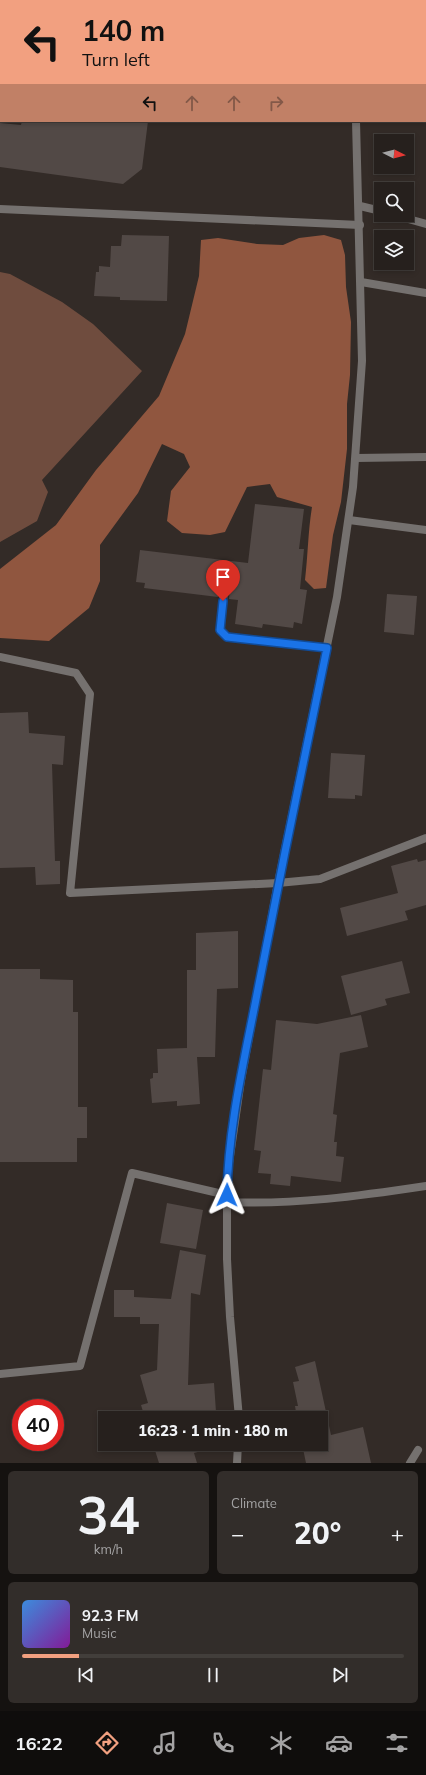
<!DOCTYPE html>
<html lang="en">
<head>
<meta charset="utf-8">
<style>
	body { margin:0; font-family:Mulish,sans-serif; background:#322d2a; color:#f1f3f6; height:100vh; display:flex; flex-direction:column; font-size:15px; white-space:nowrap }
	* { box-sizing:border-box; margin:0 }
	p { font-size:13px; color:#a4a3a4 }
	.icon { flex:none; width:22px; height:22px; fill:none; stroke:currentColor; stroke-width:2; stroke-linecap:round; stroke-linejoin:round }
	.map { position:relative; height:1463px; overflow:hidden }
	.drawer { display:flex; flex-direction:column; gap:8px; padding:8px; background:#151210; flex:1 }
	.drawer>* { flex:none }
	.hud { position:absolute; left:0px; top:0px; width:426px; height:122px; box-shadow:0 2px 6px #0003,0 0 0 1px #423e3b; background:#f2a080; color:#111; overflow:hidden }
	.needle { width:26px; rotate:96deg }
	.buttons { position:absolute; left:374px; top:134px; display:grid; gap:8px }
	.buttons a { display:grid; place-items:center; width:40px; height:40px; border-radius:0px; background:#26201d; box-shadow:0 2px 6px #0003,0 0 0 1px #423e3b; font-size:20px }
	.speed { position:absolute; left:12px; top:1399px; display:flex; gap:8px; font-size:20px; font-weight:700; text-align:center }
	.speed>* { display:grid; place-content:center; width:52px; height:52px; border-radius:50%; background:#26201d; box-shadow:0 2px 6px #0003,0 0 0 1px #423e3b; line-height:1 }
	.speed .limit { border:6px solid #d22; background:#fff; color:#111 }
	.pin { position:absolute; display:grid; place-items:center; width:34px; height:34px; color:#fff; margin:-41px -17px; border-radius:50% 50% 50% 0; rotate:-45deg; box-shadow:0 0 4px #0007 }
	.pin .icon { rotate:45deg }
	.me { position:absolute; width:44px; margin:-22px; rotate:1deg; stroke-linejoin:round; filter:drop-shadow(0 0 3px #0008) }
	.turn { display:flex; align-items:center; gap:14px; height:84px; padding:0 16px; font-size:18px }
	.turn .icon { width:52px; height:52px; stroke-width:2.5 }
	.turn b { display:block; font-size:28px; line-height:34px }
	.lanes { display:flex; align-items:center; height:38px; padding:0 16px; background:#0003; justify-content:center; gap:20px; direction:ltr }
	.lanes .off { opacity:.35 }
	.big { font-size:30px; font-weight:800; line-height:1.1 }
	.drawer .card { flex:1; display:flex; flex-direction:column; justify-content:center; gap:6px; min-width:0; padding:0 14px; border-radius:6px; background:#322d2a }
	.drawer .dial { align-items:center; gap:0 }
	.dial b { font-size:52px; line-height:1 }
	.song { display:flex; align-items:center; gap:12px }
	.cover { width:48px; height:48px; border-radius:6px; background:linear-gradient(135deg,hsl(210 70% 55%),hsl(290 70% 35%)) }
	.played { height:4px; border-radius:2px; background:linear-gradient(90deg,#f2a080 15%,#423e3b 15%) }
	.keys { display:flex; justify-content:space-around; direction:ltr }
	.heat { display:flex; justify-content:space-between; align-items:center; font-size:22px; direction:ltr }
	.drawer .tiles { flex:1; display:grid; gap:8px; grid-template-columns:1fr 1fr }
	.card:last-child { grid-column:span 2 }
	.trip { position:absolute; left:98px; top:1411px; width:230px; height:40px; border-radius:0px; background:#26201d; box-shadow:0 2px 6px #0003,0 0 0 1px #423e3b; font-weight:800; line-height:40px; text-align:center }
	.tab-bar { display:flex; height:64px; justify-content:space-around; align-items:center; background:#0f0d0c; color:#a4a3a4 }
	.tab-bar .icon { width:28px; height:28px }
	.tab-bar .active { color:#f2a080 }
	.tab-bar b { font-size:18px; color:#f1f3f6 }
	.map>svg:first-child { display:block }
	.green { fill:#6f4c3e }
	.forest { fill:#90563f }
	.building { fill:#524946 }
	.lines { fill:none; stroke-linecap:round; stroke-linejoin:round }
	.service { stroke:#75716f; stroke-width:8 }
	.minor { stroke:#75716f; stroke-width:8 }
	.tertiary { stroke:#75716f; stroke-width:8 }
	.route-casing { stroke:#114b97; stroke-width:10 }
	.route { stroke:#1a73e8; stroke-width:7 }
</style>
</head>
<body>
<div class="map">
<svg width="426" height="1463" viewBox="0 0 426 1463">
	<rect width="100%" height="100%" fill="#332b27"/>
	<polygon class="green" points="0,272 10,274 62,302 93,324 142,371 42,480 48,492 37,521 0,542"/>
	<path class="forest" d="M 324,235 L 341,240 L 345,255 L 346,287 L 351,322 L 350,375 L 347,404 L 347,449 L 341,502 L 333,535 L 326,588 L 314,589 L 305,580 C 308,555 308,531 312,507 L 277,497 L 270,484 L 247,487 L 225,532 L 210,535 L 182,533 L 167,521 L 171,491 L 190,467 L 184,454 L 162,444 L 138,493 L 100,545 L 100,581 L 89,608 L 49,641 L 0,638 L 0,569 L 56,525 L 96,470 L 159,396 L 185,334 L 199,276 L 201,240 L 218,238 L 257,244 L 283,245 L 299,238 Z"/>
	<g class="building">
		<polygon points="22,121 148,121 142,169 123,184 0,167 0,123 21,125"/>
		<polygon points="122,235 169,236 167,301 120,300 120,297 94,296 96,272 99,272 99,266 110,267 111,246 121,246"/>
		<polygon points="255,504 304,509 299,549 304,549 300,589 307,590 302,624 294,622 293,628 263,624 262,628 235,624 238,600 229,599 231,572 227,567 223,567 221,571 218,597 144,588 145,583 136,582 140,550 248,563"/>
		<polygon points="387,594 417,596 414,635 384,632"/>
		<polygon points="28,712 29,733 65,736 63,765 52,764 55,861 60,861 60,884 36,885 35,867 0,868 0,713"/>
		<polygon points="331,753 365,755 362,796 355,795 355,799 328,798"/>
		<polygon points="417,859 418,862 426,860 426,905 405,911 408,920 347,936 340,908 398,893 391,866"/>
		<polygon points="238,931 238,988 217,989 215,1057 197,1057 200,1104 177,1106 177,1101 152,1103 150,1079 153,1078 153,1073 158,1073 157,1049 187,1048 187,970 196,970 196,933"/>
		<polygon points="402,961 410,993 385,999 387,1005 351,1015 341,976"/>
		<polygon points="0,969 40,969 40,979 73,980 73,1012 78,1012 78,1107 87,1107 87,1138 77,1138 77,1162 0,1162"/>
		<polygon points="361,1015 368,1047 340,1053 333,1114 337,1115 334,1142 337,1142 336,1156 344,1157 341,1182 291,1176 290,1186 270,1184 271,1174 258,1173 261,1151 254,1150 263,1069 271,1070 276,1020 317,1024"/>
		<polygon points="167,1203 203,1210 196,1249 160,1243"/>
		<polygon points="180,1250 206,1255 200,1295 191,1293 188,1385 214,1383 216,1412 194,1415 195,1418 145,1418 141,1405 148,1403 140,1375 157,1370 159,1324 140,1324 140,1317 114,1317 114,1290 134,1290 134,1297 171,1299"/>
		<polygon points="315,1361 331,1435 363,1427 371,1463 306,1463 302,1444 321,1444 321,1418 297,1418 295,1406 298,1406 293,1382 299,1381 295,1367"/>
		<polygon points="153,1444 203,1444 205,1450 194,1453 197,1463 159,1463"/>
	</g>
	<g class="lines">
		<g class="service">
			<polyline points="396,0 402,1"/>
			<polyline points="425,7 426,8"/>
			<polyline points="360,206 381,211"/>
			<polyline points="394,215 426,224"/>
			<polyline points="361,282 426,293"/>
			<polyline points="356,458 426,457"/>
			<polyline points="349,520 426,530"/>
			<polyline points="226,572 220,630 227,637 327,648"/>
			<polyline points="410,1463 418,1450"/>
		</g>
		<g class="minor">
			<polyline points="0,209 360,225"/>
			<polyline points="0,657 76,673 90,694 70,893 278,883 320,879 426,838"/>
			<path d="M 227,1202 C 294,1205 360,1196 426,1186"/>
			<polyline points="0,1374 80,1366 132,1173 227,1195"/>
		</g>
		<g class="tertiary">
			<polyline points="352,0 352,1"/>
			<polyline points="239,1418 230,1317 227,1259 227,1177 241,1080 278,883 337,597 353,487 362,361 356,121"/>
			<polyline points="237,1463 238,1444"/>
		</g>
	</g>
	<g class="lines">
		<g class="route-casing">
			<path id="route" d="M 223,601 L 220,630 L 227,637 L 327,648 C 303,762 280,875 258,989 C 245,1057 228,1126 227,1195"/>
		</g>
		<use href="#route" class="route"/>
	</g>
</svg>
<div class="buttons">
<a><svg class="needle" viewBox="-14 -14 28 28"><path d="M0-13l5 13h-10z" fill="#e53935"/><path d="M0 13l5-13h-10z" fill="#a4a3a4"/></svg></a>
<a><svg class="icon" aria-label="search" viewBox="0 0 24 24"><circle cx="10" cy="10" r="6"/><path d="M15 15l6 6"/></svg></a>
<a><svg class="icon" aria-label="layers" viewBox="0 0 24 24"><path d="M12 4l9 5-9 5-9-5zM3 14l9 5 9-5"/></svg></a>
</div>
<div class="speed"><div class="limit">40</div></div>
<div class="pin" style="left:223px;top:601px;background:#d93025"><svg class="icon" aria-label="arrive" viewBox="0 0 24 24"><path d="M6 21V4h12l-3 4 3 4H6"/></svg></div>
<svg class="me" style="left:227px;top:1195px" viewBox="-20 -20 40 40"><path d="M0-17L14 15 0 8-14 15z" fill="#1a73e8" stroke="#fff" stroke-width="4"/></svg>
<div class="trip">16:23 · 1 min · 180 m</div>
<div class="hud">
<div class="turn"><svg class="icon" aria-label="left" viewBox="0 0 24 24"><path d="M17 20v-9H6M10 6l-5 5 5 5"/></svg><div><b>140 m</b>Turn left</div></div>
<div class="lanes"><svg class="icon" aria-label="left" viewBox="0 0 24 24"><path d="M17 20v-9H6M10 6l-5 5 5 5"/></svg><svg class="icon off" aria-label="ahead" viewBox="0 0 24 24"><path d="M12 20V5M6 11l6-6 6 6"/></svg><svg class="icon off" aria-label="ahead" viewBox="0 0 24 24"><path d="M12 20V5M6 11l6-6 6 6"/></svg><svg class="icon off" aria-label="right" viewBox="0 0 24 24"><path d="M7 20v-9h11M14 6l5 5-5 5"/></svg></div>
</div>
</div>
<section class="drawer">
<div class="tiles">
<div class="card dial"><b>34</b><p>km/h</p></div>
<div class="card"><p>Climate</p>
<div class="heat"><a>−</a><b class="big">20°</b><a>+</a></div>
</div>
<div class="card">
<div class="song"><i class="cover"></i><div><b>92.3 FM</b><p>Music</p></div></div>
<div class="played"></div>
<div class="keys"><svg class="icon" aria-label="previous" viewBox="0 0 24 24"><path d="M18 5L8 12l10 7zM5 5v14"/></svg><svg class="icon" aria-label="pause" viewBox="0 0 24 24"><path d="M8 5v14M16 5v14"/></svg><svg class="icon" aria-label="next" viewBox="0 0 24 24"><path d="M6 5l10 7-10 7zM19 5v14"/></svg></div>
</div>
</div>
</section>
<nav class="tab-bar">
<b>16:22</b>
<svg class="icon active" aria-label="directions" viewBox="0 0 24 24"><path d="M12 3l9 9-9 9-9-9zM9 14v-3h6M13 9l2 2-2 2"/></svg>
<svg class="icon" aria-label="music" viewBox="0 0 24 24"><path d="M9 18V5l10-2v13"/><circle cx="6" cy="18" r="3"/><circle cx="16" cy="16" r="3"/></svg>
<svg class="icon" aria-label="phone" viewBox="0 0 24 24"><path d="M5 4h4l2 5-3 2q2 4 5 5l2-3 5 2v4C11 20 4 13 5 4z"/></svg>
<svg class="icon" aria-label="climate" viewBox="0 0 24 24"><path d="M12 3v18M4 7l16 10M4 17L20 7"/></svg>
<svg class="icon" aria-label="car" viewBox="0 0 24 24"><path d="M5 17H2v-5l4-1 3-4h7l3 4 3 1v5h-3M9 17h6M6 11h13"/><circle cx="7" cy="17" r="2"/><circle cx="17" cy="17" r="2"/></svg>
<svg class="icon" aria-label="filters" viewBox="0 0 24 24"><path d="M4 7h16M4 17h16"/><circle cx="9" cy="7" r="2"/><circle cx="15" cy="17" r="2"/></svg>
</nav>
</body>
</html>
